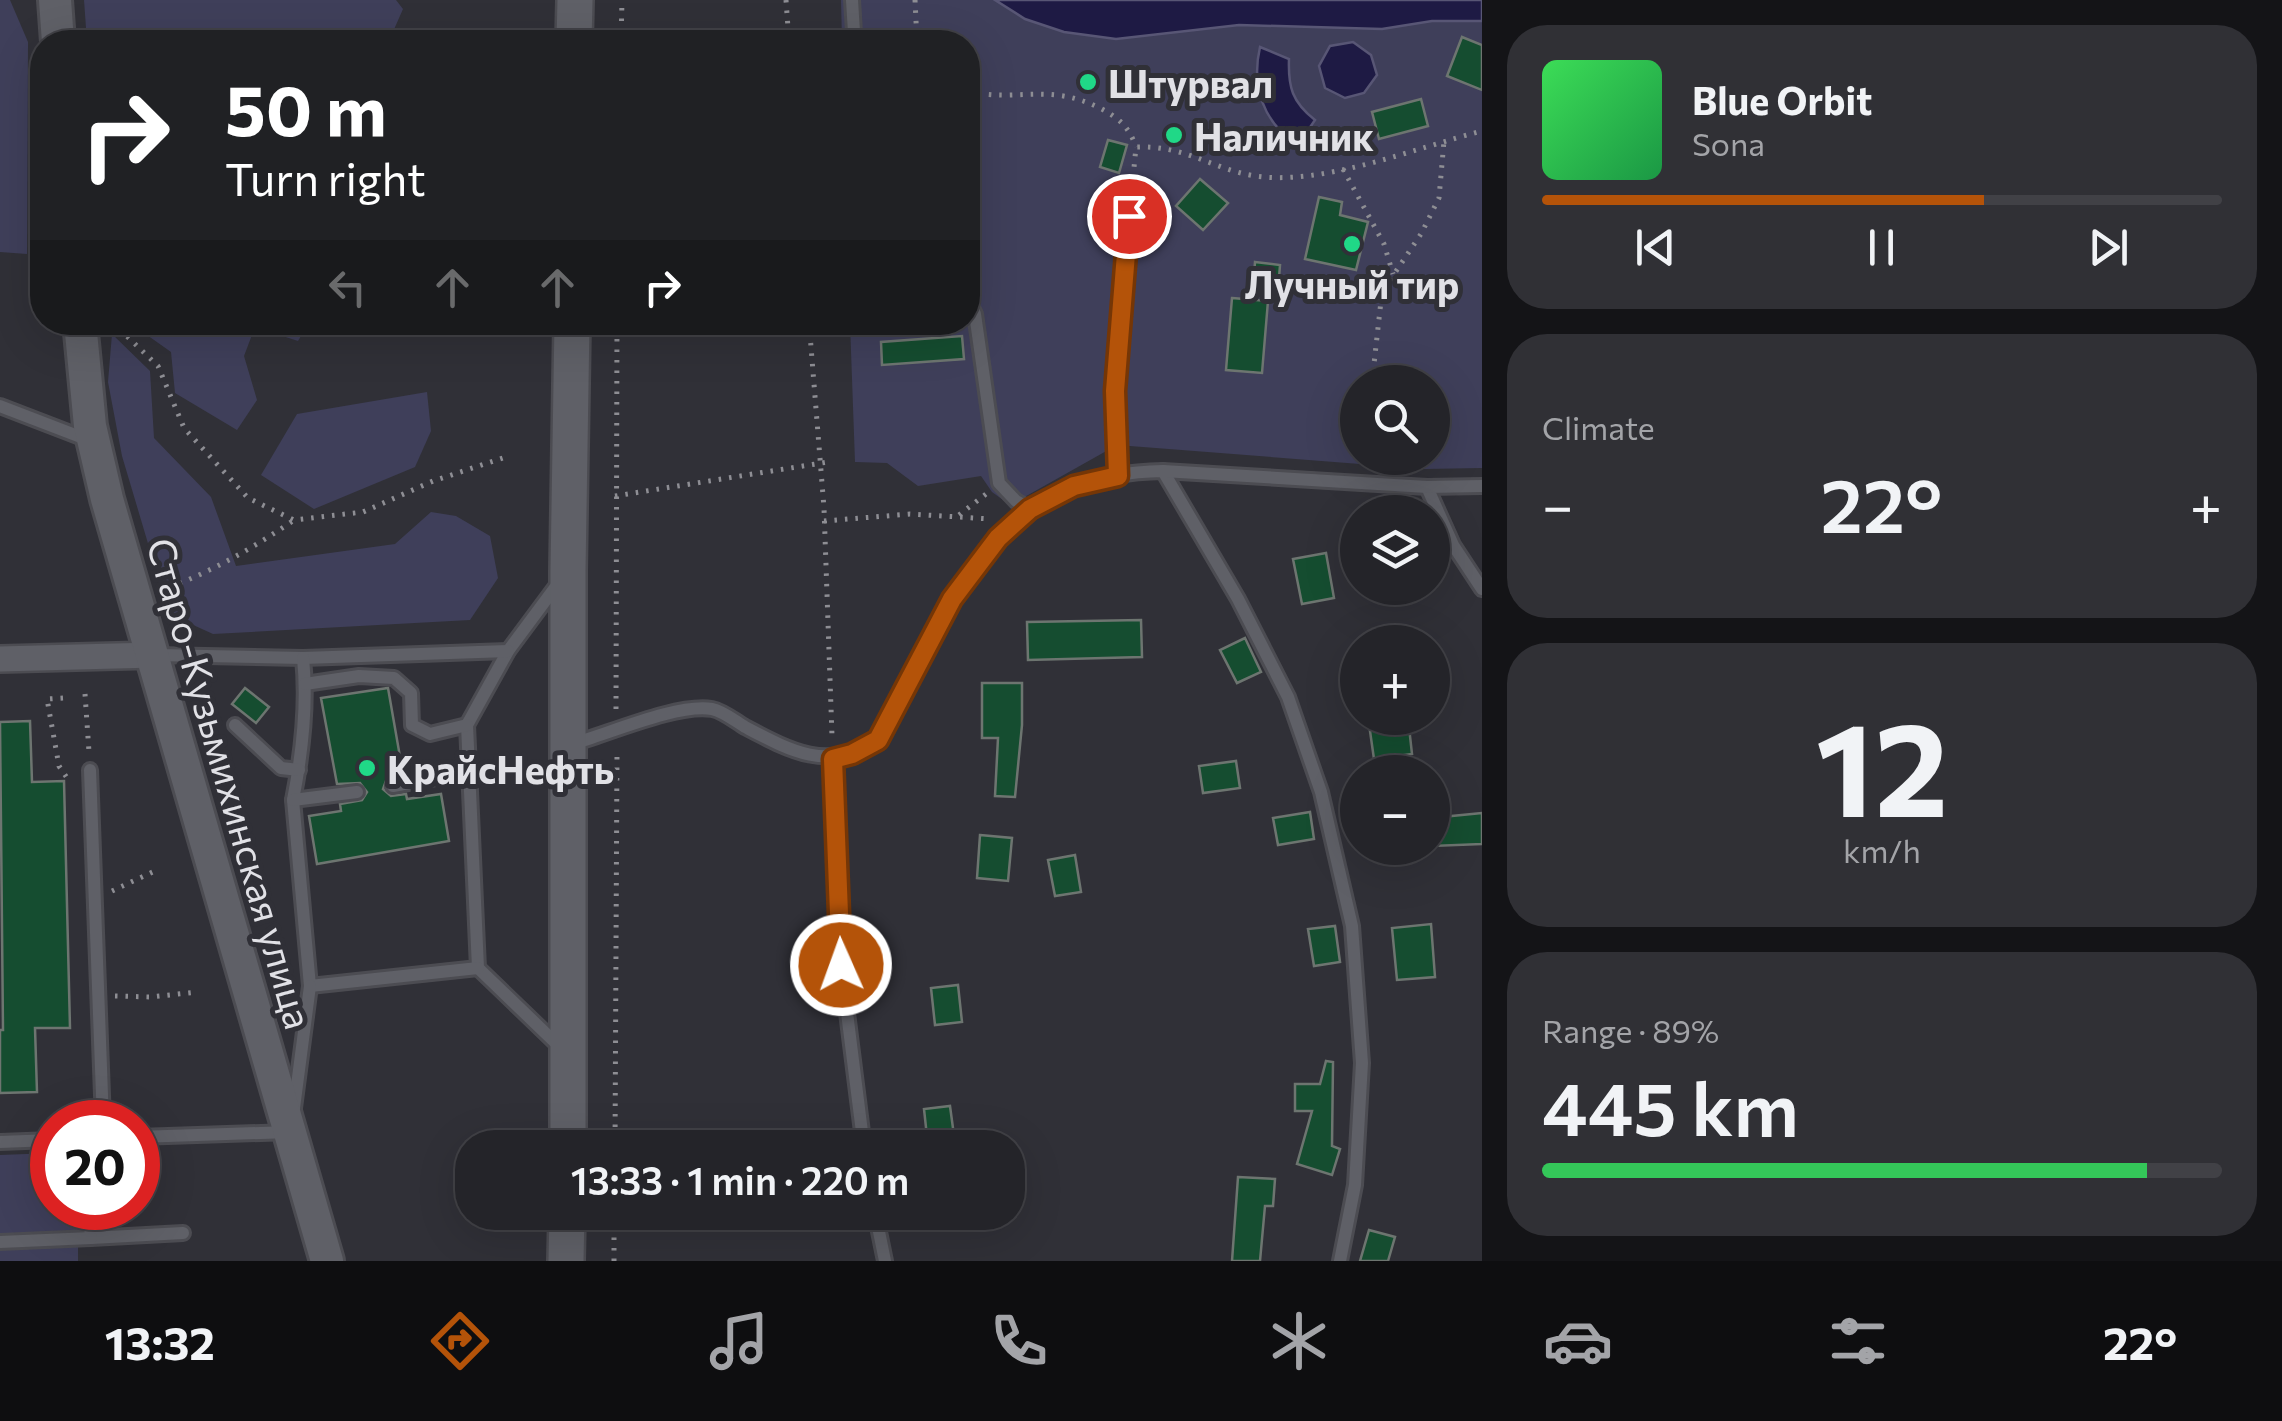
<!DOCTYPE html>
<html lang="en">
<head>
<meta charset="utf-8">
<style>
	body { margin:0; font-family:Commissioner,sans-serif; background:#303035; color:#f1f3f6; height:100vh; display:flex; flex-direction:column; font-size:38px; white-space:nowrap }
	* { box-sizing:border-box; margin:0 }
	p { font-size:32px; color:#a3a4a8 }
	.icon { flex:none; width:55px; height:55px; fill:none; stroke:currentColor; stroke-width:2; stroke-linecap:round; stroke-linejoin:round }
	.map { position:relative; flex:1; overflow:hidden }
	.details { display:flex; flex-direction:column; gap:25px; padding:25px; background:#141417; width:800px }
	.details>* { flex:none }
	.banner { position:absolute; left:30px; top:30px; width:950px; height:305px; border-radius:40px; box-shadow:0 10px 40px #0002,0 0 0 2px #414146; background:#202124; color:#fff; overflow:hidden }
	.buttons { position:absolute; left:1340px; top:365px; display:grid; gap:20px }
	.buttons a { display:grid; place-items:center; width:110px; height:110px; border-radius:50%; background:#242429; box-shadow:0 10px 40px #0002,0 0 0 2px #414146; font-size:50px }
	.speed { position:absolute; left:30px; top:1100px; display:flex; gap:20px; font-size:50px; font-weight:700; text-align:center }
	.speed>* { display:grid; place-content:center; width:130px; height:130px; border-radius:50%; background:#242429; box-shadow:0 10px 40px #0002,0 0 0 2px #414146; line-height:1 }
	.speed .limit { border:15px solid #d22; background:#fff; color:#111 }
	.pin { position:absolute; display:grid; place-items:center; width:85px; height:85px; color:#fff; margin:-42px; border:5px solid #fff; border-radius:50%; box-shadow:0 2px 10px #0007 }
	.me { position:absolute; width:110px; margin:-55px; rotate:358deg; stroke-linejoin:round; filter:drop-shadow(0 0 8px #0008) }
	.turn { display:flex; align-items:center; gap:35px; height:210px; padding:0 30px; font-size:45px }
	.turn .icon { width:130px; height:130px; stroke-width:2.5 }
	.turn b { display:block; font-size:70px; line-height:85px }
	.lanes { display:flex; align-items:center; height:95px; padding:0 30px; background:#0003; justify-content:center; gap:50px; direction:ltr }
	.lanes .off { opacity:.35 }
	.big { font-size:75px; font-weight:600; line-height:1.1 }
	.details .tile { flex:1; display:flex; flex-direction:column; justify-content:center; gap:15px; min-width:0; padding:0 35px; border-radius:40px; background:#303035 }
	.details .dial { align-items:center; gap:0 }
	.dial b { font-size:130px; line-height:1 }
	.song { display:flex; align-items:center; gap:30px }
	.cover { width:120px; height:120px; border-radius:15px; background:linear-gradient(135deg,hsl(130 70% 55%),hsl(140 70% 35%)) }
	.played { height:10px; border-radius:5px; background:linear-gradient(90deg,#b45309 65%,#414146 65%) }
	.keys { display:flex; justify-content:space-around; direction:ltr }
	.heat { display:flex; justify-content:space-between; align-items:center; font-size:55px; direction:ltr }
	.charge { height:15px; border-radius:8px; background:linear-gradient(90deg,#34c759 89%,#414146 0) }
	.trip { position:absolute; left:455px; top:1130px; width:570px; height:100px; border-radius:40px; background:#242429; box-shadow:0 10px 40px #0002,0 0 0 2px #414146; font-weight:600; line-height:100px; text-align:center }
	.menu { display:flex; height:160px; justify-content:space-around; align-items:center; background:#0e0e10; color:#a3a4a8 }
	.menu .icon { width:70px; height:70px }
	.menu .on { color:#b45309 }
	.menu b { font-size:45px; color:#f1f3f6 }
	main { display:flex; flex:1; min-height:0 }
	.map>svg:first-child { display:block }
	.green { fill:#3f3f5a; fill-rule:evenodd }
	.water { fill:#1e1a44; stroke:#585675; stroke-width:2.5 }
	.building { fill:#154d30; stroke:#6d7570; stroke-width:2.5 }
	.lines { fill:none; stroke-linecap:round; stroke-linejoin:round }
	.service-casing { stroke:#4c4c52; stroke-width:18 }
	.minor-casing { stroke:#4c4c52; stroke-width:30 }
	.tertiary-casing { stroke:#4c4c52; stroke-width:38 }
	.secondary-casing { stroke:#4c4c52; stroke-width:40 }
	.path { stroke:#8e8e94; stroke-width:5; stroke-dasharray:2.5 8; stroke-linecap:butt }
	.service { stroke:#5f6067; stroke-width:12 }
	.minor { stroke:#5f6067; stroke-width:25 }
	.tertiary { stroke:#5f6067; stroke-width:32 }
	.secondary { stroke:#5f6067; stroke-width:35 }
	.route-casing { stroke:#753606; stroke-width:25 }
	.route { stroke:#b45309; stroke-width:18 }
	.poi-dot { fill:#20d887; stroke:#303037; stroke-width:4 }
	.labels { text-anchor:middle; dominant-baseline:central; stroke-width:10; stroke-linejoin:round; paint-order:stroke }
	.poi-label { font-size:38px; font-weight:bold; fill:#e1e1e6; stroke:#303037; text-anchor:start }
	.street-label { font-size:38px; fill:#e1e1e6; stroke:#303037 }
</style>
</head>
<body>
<main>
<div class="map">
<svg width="1482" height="1261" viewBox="0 0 1482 1261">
	<rect width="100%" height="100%" fill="#303037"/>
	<g class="green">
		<polygon points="0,0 10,0 28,42 27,254 0,252"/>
		<polygon points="84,0 396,0 403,9 392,34 393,42 87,42"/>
		<path d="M 841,0 L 995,0 L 1025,19 L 1064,32 L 1116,39 L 1239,25 L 1382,29 L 1432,21 L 1482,21 L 1482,468 L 1424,469 L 1117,445 L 1010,505 L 992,492 L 981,476 L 918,486 L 887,463 L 855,462 L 850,323 L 968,322 L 968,42 L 842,42 ZM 1358,382 L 1432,382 L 1432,458 L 1358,458 Z"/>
		<polygon points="130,323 309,322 309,323 298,341 255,327 244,356 257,400 237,430 175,393 171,352"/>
		<polygon points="112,334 150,371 154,438 211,497 236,566 395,544 431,512 456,516 490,536 498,578 470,620 213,634 169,614 122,456 108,382"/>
		<polygon points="427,392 431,431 415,467 314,509 261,475 297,414"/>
		<polygon points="52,1153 52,1208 78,1208 78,1261 0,1261 0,1155"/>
	</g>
	<g class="water">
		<polygon points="995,0 1482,0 1482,21 1432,21 1382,29 1239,25 1116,39 1064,32 1025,19"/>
		<polygon points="1353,42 1371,55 1377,75 1364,93 1345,98 1325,88 1319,66 1330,46"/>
		<path d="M 1260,47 L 1289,59 C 1288,87 1292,102 1315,120 L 1298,145 C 1263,123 1251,86 1260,47 Z"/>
	</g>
	<g class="building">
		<polygon points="1462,37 1482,45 1482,90 1447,76"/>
		<polygon points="1421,99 1428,126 1379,139 1372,112"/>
		<polygon points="1108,140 1127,145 1119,173 1100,167"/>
		<polygon points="1200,179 1228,203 1203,230 1176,206"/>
		<polygon points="1319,197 1342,202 1340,215 1368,222 1356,270 1305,259"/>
		<polygon points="1255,262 1280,265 1278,291 1253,289"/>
		<polygon points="1232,298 1268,301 1262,373 1226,370"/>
		<polygon points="962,336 964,359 882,365 881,342"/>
		<polygon points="1326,553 1334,598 1302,604 1293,559"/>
		<polygon points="1141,620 1142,657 1028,660 1027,622"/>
		<polygon points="1245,638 1261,672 1237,683 1220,650"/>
		<polygon points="982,683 1022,683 1022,725 1015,797 995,796 998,738 982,738"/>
		<polygon points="245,688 269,707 256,723 232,704"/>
		<polygon points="388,688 403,774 387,778 383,789 391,796 406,794 407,799 441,794 449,841 317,864 309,816 341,811 340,804 362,800 367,792 360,783 337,784 321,698"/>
		<polygon points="30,721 32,782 64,781 70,1028 35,1028 37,1092 0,1093 0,1030 3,1030 0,722"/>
		<polygon points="1409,727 1412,754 1374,759 1370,731"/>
		<polygon points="1236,761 1240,788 1203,793 1199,766"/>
		<polygon points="1310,812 1314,839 1278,845 1273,818"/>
		<polygon points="1482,813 1482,844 1432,846 1432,818"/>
		<polygon points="980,835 1012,838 1008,881 977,878"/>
		<polygon points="1075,855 1081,892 1055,896 1048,860"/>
		<polygon points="1431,924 1435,977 1397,980 1392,928"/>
		<polygon points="1335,926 1340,962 1314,966 1308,929"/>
		<polygon points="958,985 962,1022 935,1025 931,988"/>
		<polygon points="1326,1061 1333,1062 1332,1146 1340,1149 1332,1175 1297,1164 1312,1111 1295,1111 1295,1084 1320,1084"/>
		<polygon points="950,1106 955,1143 928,1146 924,1109"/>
		<polygon points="1238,1177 1275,1179 1273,1206 1265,1206 1260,1261 1232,1261"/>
		<polygon points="1369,1230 1395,1237 1388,1261 1360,1261"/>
	</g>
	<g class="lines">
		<g class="service-casing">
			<g id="service">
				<polyline points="852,0 854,32 861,42"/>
				<polyline points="968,300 975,314 999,483 1016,501 1030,509"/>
				<polyline points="0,406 91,441"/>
				<polyline points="1163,471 1238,599 1288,697 1321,792 1352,926 1362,1063 1355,1185 1340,1261"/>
				<polyline points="1118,475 1115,391 1129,216"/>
				<polyline points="1427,487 1453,545 1482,589"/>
				<polyline points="560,581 508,651 467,725 478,968 561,1048"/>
				<polyline points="156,655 303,658 508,651"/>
				<path d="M 303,658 C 308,705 302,754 293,800 L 310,986 L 478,968"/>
				<polyline points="305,684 359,676 394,678 411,693 412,725 430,734 467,725"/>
				<polyline points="235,725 281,768 299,770"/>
				<path d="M 572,744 C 608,734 678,703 712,709 C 723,711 735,721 745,727 C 789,750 826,771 872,743 C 887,735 902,695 910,679 C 970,564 1019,473 1163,471 L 1427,487 L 1482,486"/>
				<polyline points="833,759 841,965 864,1148"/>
				<polyline points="90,770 103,1122"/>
				<polyline points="393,786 469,772"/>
				<polyline points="293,800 357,792"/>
				<polyline points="294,1108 310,986"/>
				<polyline points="138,1137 290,1132"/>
				<polyline points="0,1142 52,1140"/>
				<polyline points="89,1208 91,1238 183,1233"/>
				<polyline points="875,1212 885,1261"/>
				<polyline points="0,1242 91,1238"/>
			</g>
		</g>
		<g class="minor-casing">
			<polyline id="minor" points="0,659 154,655"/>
		</g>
		<g class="tertiary-casing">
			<g id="tertiary">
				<polyline points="55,0 58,42"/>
				<polyline points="80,322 90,426 107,499 327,1261"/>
			</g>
		</g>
		<g class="secondary-casing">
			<g id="secondary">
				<polyline points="574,42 575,0"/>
				<polyline points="568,1148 568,571 572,322"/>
				<polyline points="566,1261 567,1212"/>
			</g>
		</g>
		<g class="path">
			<polyline points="786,0 789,42"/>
			<polyline points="915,0 917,42"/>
			<polyline points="621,42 622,0"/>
			<path d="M 968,91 C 1016,103 1047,82 1100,108 C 1119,118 1129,127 1136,147"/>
			<polyline points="1343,169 1384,244 1393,274"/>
			<path d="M 1131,198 L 1136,147 C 1185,145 1212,169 1255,176 C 1323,186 1415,148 1482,131"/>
			<polyline points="112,322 158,366 184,428 248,498 294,520 363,512 433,481 503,458"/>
			<polyline points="809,322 824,508 832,736"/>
			<polyline points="1372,382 1382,292 1421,234 1439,198 1444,141"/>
			<polyline points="1432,456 1442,458"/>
			<polyline points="615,496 828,462"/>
			<polyline points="959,515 986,494"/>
			<polyline points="824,521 910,514 991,519"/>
			<path d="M 160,591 C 209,573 252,549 294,520"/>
			<polyline points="85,694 89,752"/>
			<polyline points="63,698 47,699 59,766 69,781"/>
			<polyline points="616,709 617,322"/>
			<polyline points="112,891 159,869"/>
			<polyline points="115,996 151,997 197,992"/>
			<polyline points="615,1148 617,750"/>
			<polyline points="614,1261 614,1212"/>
		</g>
		<use href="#service" class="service"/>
		<use href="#minor" class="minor"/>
		<use href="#tertiary" class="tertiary"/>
		<use href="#secondary" class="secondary"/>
	</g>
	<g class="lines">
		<g class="route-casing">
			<polyline id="route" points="841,965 833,759 852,754 878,740 952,599 998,538 1030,509 1074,486 1118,476 1115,391 1129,216"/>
		</g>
		<use href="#route" class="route"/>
	</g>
	<g class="poi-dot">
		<circle cx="1088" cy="82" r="10"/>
		<circle cx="1174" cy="135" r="10"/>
		<circle cx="1352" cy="244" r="10"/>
		<circle cx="367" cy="768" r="10"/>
	</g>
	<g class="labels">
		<g class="poi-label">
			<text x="1108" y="82">Штурвал</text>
			<text x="1194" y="135">Наличник</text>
			<text x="1352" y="283" text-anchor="middle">Лучный тир</text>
			<text x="387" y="768">КрайсНефть</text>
		</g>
		<g class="street-label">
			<text transform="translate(231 783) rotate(74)">Старо-Кузьмихинская улица</text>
		</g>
	</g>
</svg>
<div class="buttons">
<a><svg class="icon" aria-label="search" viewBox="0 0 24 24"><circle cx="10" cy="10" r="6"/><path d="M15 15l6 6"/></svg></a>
<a><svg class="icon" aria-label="layers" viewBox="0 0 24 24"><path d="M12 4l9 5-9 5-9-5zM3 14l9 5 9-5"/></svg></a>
<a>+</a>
<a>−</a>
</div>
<div class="speed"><div class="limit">20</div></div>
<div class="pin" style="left:1129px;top:216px;background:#d93025"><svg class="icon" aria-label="arrive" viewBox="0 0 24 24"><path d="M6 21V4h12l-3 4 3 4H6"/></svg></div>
<svg class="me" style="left:841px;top:965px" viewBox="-20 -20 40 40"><circle r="17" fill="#b45309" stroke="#fff" stroke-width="3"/><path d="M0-11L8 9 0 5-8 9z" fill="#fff"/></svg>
<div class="trip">13:33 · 1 min · 220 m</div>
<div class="banner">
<div class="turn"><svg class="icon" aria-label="right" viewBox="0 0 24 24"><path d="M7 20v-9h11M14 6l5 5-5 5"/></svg><div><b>50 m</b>Turn right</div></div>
<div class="lanes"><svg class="icon off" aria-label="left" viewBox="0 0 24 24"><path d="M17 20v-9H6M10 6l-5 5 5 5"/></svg><svg class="icon off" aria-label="ahead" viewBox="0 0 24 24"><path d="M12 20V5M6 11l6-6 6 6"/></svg><svg class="icon off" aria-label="ahead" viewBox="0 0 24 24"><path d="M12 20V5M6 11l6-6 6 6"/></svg><svg class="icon" aria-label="right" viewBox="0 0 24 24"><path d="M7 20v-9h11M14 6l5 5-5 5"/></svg></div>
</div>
</div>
<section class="details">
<div class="tile">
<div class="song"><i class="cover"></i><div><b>Blue Orbit</b><p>Sona</p></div></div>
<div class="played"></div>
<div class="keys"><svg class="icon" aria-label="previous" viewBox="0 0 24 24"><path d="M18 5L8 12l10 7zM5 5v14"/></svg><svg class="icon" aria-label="pause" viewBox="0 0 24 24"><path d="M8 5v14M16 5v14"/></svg><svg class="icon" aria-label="next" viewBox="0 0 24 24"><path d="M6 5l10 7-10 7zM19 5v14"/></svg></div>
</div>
<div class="tile"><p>Climate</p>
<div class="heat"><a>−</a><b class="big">22°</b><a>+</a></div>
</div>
<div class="tile dial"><b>12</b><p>km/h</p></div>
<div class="tile"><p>Range · 89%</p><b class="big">445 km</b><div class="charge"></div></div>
</section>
</main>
<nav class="menu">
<b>13:32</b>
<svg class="icon on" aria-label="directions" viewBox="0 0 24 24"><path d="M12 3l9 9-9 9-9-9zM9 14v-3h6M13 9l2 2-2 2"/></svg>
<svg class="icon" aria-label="music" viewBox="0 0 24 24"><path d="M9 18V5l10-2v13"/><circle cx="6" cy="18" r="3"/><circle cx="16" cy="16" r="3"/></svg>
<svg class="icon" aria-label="phone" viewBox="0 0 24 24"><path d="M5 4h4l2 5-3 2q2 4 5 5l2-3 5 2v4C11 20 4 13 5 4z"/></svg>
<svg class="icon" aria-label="climate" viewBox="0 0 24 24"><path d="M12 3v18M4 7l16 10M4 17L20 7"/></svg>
<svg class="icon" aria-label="car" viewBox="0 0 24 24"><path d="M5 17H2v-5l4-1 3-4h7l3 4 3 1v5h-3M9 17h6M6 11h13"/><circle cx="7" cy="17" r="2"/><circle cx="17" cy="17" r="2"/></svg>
<svg class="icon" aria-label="filters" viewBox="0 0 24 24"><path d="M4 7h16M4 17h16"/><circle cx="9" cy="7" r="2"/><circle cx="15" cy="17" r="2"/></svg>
<b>22°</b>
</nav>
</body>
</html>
